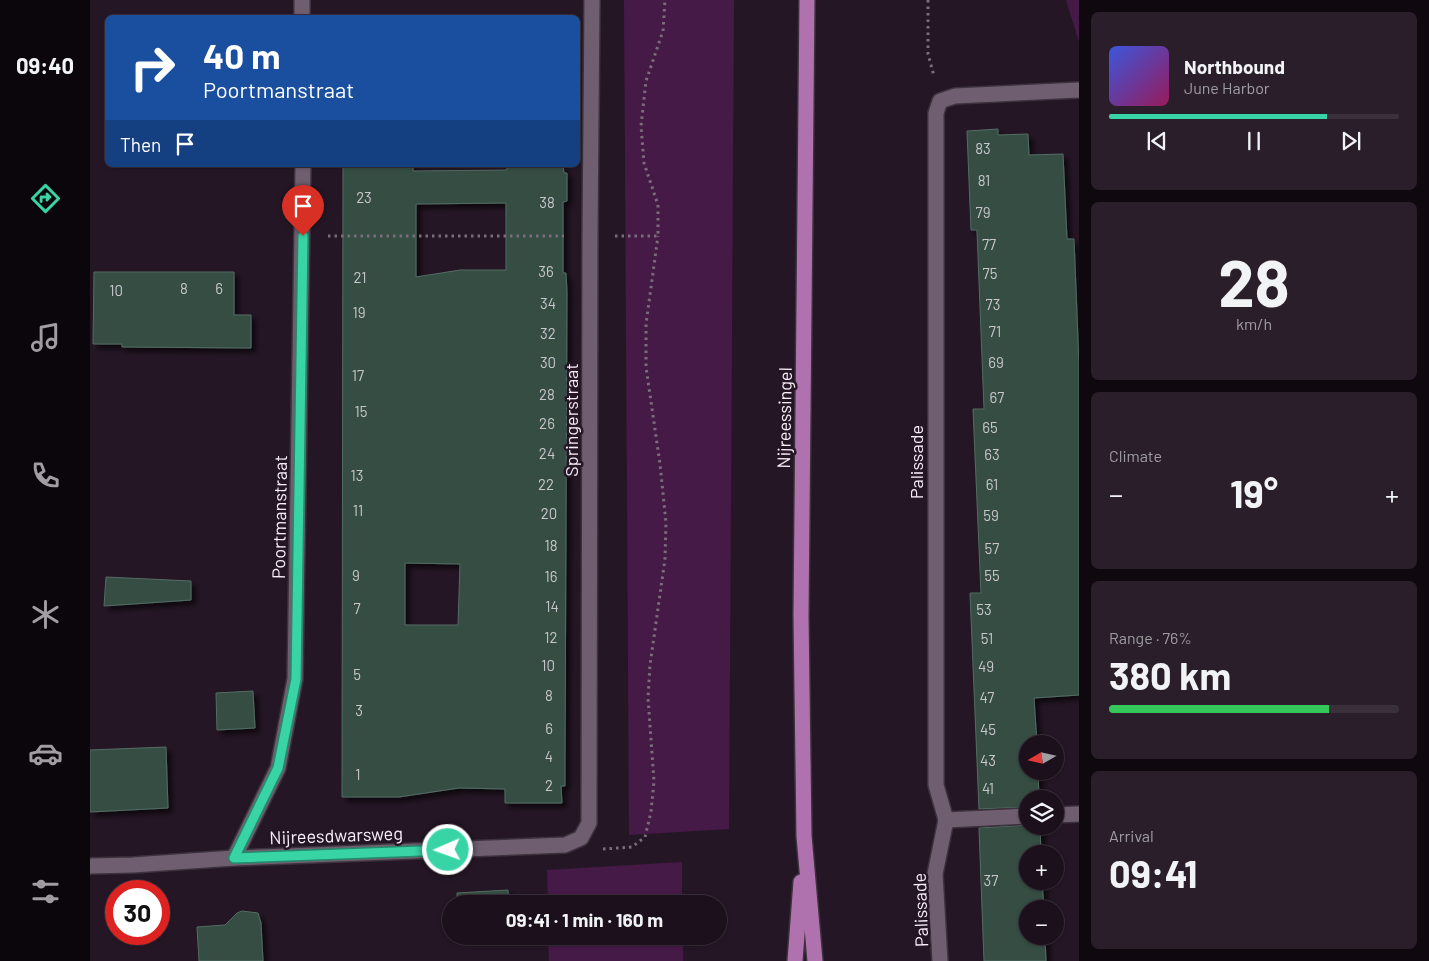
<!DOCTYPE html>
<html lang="en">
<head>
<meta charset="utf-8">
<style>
	body { margin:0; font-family:Barlow,sans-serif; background:#291e29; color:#f1f3f6; height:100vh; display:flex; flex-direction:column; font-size:19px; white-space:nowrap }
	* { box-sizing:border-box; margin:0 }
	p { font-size:16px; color:#a09da3 }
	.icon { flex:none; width:28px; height:28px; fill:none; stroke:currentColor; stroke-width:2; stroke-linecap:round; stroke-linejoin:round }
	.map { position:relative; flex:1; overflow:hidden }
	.side { display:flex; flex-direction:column; gap:12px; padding:12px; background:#0f090f; width:350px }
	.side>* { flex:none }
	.hud { position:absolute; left:15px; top:15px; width:475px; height:152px; border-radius:8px; box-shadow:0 1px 4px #0004,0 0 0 1px #3a303b; background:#1a4fa0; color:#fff; overflow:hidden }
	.needle { width:32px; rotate:261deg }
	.tools { position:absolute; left:929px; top:735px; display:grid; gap:10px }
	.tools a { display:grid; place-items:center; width:45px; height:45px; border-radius:50%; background:#1c101c; box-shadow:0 1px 4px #0004,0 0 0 1px #3a303b; font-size:25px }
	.speed { position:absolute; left:15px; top:880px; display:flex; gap:10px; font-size:25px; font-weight:700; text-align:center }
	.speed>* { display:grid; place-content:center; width:65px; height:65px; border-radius:50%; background:#1c101c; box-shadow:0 1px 4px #0004,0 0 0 1px #3a303b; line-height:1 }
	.speed .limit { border:8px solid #d22; background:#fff; color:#111 }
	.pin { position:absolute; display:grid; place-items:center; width:42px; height:42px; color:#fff; margin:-51px -21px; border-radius:50% 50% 50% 0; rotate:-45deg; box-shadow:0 0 5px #0007 }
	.pin .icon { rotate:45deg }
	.me { position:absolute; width:55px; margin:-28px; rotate:268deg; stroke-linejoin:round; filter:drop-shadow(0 0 4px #0008) }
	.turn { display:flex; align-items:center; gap:18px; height:105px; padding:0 15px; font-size:22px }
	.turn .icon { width:65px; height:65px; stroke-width:2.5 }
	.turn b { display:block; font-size:35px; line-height:42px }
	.then { display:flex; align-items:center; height:48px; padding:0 15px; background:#0003; gap:10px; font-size:19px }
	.big { font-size:38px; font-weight:700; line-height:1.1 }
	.side .widget { flex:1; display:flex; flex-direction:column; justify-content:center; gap:8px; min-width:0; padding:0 18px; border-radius:8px; background:#291e29 }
	.side .dial { align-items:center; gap:0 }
	.dial b { font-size:65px; line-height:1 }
	.song { display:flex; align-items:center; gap:15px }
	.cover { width:60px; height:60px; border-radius:8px; background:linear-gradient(135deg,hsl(230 70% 55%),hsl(330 70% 35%)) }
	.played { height:5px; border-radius:2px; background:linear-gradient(90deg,#38d4a6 75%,#3a303b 75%) }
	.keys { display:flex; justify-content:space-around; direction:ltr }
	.heat { display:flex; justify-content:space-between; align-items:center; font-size:28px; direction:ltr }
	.charge { height:8px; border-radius:4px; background:linear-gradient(90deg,#34c759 76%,#3a303b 0) }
	.trip { position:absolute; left:352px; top:895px; width:285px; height:50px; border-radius:25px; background:#1c101c; box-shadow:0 1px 4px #0004,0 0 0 1px #3a303b; font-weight:700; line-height:50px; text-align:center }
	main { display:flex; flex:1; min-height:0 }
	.menu { display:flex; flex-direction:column; width:90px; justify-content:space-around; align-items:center; background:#0b060b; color:#a09da3 }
	.menu .icon { width:35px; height:35px }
	.menu .selected { color:#38d4a6 }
	.menu b { font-size:22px; color:#f1f3f6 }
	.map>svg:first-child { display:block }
	.green { fill:#461a47 }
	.building { fill:#344d43; stroke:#536d63; fill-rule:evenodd; filter:url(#shadow) }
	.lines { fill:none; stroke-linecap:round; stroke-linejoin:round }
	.minor-casing { stroke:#3c323d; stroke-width:18 }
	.primary-casing { stroke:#3c323d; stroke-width:18 }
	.path { stroke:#7b6e7b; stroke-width:3; stroke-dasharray:2.5 4; stroke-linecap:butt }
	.minor { stroke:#6f5e6f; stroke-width:15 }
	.primary { stroke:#af72af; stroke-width:15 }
	.route-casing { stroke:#248a6c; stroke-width:12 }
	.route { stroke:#38d4a6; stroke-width:9 }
	.labels { text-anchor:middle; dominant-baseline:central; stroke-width:5; stroke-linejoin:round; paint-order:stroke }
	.number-label { font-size:15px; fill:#c8c6cc }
	.street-label { font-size:18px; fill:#f9eff9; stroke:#251625 }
</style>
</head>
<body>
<main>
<nav class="menu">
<b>09:40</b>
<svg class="icon selected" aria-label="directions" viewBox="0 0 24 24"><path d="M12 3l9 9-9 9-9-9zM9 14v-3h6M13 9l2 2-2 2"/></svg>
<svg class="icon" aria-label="music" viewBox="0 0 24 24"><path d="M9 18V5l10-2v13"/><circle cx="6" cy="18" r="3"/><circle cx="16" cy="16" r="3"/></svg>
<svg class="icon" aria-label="phone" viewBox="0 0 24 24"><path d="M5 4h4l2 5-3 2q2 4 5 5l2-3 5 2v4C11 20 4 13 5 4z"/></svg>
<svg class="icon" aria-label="climate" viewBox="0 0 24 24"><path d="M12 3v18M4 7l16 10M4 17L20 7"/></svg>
<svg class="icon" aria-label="car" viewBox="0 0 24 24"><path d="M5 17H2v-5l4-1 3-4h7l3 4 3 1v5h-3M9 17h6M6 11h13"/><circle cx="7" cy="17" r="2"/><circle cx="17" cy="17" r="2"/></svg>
<svg class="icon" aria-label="filters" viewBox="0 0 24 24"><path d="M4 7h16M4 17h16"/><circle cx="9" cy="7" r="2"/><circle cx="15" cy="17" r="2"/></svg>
</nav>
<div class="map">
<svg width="989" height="961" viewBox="0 0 989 961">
	<defs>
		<filter id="shadow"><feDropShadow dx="4.5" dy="4.5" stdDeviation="2.5" flood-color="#0009"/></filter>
	</defs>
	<rect width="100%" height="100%" fill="#251625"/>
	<g class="green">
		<polygon points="534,0 644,0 639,829 539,835"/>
		<polygon points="976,0 989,0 989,42"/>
		<polygon points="592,862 592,904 458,904 457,870"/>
		<polygon points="458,936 593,936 593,961 459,961"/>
	</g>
	<g class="building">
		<polygon points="908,129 908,135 938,134 939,155 973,154 977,239 984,239 989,365 989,695 944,698 947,744 938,744 938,771 948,771 949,799 938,799 938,807 889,809 880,593 891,593 883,409 894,409 887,230 881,230 877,131"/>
		<path d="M 253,165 L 323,165 L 323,171 L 417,170 L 417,165 L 473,165 L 474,173 L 477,173 L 477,201 L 473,202 L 473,273 L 476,273 L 477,292 L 475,758 L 475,786 L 471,786 L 472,803 L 415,803 L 415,789 L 369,788 L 309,797 L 252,797 ZM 416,203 L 416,270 L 370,270 L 326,277 L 326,204 ZM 315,563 L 370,564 L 368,625 L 315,625 Z"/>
		<polygon points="4,272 144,272 144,315 161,315 161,348 32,347 32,344 3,344"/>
		<polygon points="16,577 101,581 101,600 14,606"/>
		<polygon points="163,691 165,728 127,730 126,693"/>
		<polygon points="76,747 78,808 0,812 0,750"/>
		<polygon points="938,825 950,826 951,854 938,854 938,881 952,881 954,909 938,909 938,936 955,936 956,961 894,961 889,828"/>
		<polygon points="418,890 419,904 367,904 367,893"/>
		<polygon points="152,911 168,913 171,923 173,961 109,961 107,927 135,925 147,913"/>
	</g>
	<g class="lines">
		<g class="minor-casing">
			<g id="minor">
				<polyline points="212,0 212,18"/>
				<polyline points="965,815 989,814"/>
				<polyline points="856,820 938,816"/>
				<polyline points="144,858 188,768 205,679 213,165"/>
				<polyline points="0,866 43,865 144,858 475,845 491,838 499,823 500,235 502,0"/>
				<polyline points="850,961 845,874 856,820 846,785 846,113 850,101 865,96 989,90"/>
			</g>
		</g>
		<g class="primary-casing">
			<g id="primary">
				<polyline points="717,0 711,615 714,836 725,961"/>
				<polyline points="705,961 711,882"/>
			</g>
		</g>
		<g class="path">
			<polyline points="838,0 838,54 844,76"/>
			<polyline points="238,236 474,236"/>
			<polyline points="525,236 568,236 568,205 554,163 551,126 556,81 573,31 575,0"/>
			<polyline points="513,849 542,847 555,837 561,812 564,781 558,698 560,665 575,559 576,523 570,464 556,367 556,324 568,236"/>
		</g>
		<use href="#minor" class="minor"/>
		<use href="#primary" class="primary"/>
	</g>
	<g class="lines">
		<g class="route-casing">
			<polyline id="route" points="213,236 206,679 188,768 144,858 358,850"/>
		</g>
		<use href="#route" class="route"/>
	</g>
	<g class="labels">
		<g class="number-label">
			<text x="893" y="148">83</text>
			<text x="894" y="180">81</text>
			<text x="274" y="197">23</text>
			<text x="457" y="202">38</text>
			<text x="893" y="212">79</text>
			<text x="899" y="244">77</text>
			<text x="456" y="271">36</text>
			<text x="900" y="273">75</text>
			<text x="270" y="277">21</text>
			<text x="94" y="288">8</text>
			<text x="129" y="288">6</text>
			<text x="26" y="290">10</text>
			<text x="458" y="303">34</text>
			<text x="903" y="304">73</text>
			<text x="269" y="312">19</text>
			<text x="905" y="331">71</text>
			<text x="458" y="333">32</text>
			<text x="458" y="362">30</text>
			<text x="906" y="362">69</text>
			<text x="268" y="375">17</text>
			<text x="457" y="394">28</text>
			<text x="907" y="397">67</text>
			<text x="271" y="411">15</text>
			<text x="457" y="423">26</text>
			<text x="900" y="427">65</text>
			<text x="457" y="453">24</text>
			<text x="902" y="454">63</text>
			<text x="267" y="475">13</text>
			<text x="456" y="484">22</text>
			<text x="902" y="484">61</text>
			<text x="268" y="510">11</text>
			<text x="459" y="513">20</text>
			<text x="901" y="515">59</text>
			<text x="461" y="545">18</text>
			<text x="902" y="548">57</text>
			<text x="266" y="575">9</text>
			<text x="902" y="575">55</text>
			<text x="461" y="576">16</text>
			<text x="462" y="606">14</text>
			<text x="267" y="608">7</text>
			<text x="894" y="609">53</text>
			<text x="461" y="637">12</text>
			<text x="897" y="638">51</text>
			<text x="458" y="665">10</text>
			<text x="896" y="666">49</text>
			<text x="267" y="674">5</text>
			<text x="459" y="695">8</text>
			<text x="897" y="697">47</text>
			<text x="269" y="710">3</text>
			<text x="459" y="728">6</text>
			<text x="898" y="729">45</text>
			<text x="459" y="756">4</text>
			<text x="898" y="760">43</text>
			<text x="268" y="774">1</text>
			<text x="459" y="785">2</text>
			<text x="898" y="788">41</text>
			<text x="901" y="880">37</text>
		</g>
		<g class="street-label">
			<text transform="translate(694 418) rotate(-89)">Nijreessingel</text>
			<text transform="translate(481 420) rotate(-90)">Springerstraat</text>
			<text transform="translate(826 462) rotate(-90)">Palissade</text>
			<text transform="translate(189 517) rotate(-89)">Poortmanstraat</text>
			<text transform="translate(246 835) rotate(-2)">Nijreesdwarsweg</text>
			<text transform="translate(830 910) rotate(-92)">Palissade</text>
		</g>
	</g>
</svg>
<div class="tools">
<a><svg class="needle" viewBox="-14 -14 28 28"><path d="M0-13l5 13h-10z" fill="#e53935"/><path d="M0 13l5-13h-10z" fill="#a09da3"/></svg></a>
<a><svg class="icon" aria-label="layers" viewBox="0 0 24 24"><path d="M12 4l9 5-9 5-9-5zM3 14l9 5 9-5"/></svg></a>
<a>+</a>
<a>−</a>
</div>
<div class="speed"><div class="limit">30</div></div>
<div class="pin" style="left:213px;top:236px;background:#d93025"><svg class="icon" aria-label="arrive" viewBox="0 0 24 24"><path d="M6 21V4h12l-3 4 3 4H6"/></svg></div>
<svg class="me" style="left:358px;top:850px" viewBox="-20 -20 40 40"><circle r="17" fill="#38d4a6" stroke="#fff" stroke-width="3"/><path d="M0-11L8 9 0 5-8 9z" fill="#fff"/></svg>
<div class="trip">09:41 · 1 min · 160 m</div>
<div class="hud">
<div class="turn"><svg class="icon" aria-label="right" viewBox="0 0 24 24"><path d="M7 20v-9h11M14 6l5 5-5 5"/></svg><div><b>40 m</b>Poortmanstraat</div></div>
<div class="then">Then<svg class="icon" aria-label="arrive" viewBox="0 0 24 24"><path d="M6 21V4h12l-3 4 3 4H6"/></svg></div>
</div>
</div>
<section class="side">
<div class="widget">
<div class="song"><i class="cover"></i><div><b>Northbound</b><p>June Harbor</p></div></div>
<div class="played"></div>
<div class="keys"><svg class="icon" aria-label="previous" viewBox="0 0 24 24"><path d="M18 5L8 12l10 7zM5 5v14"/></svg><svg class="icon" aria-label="pause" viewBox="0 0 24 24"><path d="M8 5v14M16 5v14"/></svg><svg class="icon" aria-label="next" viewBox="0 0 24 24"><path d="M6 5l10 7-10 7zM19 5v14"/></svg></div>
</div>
<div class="widget dial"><b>28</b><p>km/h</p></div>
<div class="widget"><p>Climate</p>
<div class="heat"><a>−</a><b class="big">19°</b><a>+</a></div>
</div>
<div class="widget"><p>Range · 76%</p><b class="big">380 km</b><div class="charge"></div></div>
<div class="widget"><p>Arrival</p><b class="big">09:41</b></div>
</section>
</main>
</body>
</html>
